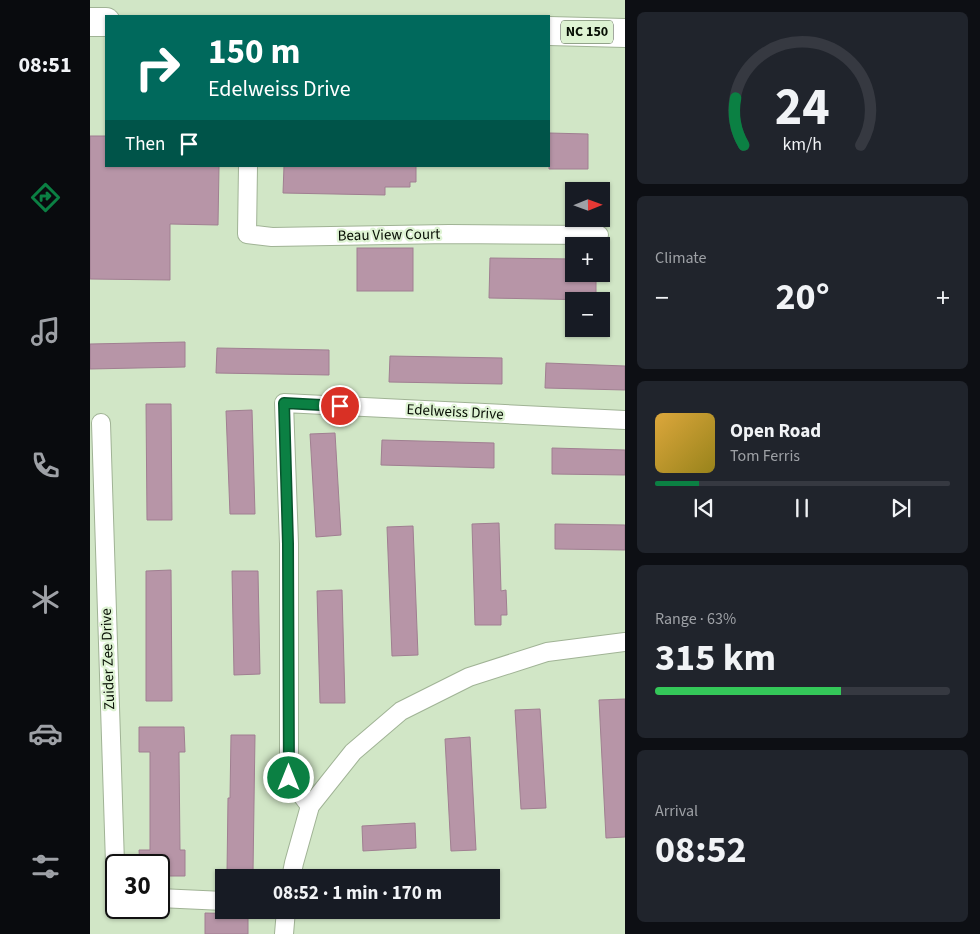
<!DOCTYPE html>
<html lang="en">
<head>
<meta charset="utf-8">
<style>
	body { margin:0; font-family:"Source Sans 3",sans-serif; background:#20242c; color:#f1f3f6; height:100vh; display:flex; flex-direction:column; font-size:19px; white-space:nowrap }
	* { box-sizing:border-box; margin:0 }
	p { font-size:16px; color:#9ea1a6 }
	.icon { flex:none; width:28px; height:28px; fill:none; stroke:currentColor; stroke-width:2; stroke-linecap:round; stroke-linejoin:round }
	.map { position:relative; flex:1; overflow:hidden }
	.sheet { display:flex; flex-direction:column; gap:12px; padding:12px; background:#0d0f14; width:355px }
	.sheet>* { flex:none }
	.hud { position:absolute; left:15px; top:15px; width:445px; height:152px; border-radius:0px; box-shadow:0 1px 4px #0004; background:#00695c; color:#fff; overflow:hidden }
	.needle { width:32px; rotate:89deg }
	.fabs { position:absolute; left:475px; top:182px; display:grid; gap:10px }
	.fabs a { display:grid; place-items:center; width:45px; height:45px; border-radius:0px; background:#171b24; box-shadow:0 1px 4px #0004; font-size:25px }
	.speed { position:absolute; left:15px; top:854px; display:flex; gap:10px; font-size:25px; font-weight:700; text-align:center }
	.speed>* { display:grid; place-content:center; width:65px; height:65px; border-radius:50%; background:#171b24; box-shadow:0 1px 4px #0004; line-height:1 }
	.speed .limit { border:2px solid #111; border-radius:8px; background:#fff; color:#111 }
	.pin { position:absolute; display:grid; place-items:center; width:42px; height:42px; color:#fff; margin:-21px; border:2px solid #fff; border-radius:50%; box-shadow:0 1px 5px #0007 }
	.me { position:absolute; width:55px; margin:-28px; rotate:0deg; stroke-linejoin:round; filter:drop-shadow(0 0 4px #0008) }
	.turn { display:flex; align-items:center; gap:18px; height:105px; padding:0 20px; font-size:22px }
	.turn .icon { width:65px; height:65px; stroke-width:2.5 }
	.turn b { display:block; font-size:35px; line-height:42px }
	.then { display:flex; align-items:center; height:48px; padding:0 20px; background:#0003; gap:10px; font-size:19px }
	.big { font-size:38px; font-weight:700; line-height:1.1 }
	.sheet .tile { flex:1; display:flex; flex-direction:column; justify-content:center; gap:8px; min-width:0; padding:0 18px; border-radius:8px; background:#20242c }
	.sheet .dial { align-items:center; gap:0 }
	.dial svg { height:130px; overflow:visible; fill:none; stroke:#363941; stroke-width:7; stroke-linecap:round; text-anchor:middle }
	.dial text { fill:#f1f3f6; stroke:none }
	.song { display:flex; align-items:center; gap:15px }
	.cover { width:60px; height:60px; border-radius:8px; background:linear-gradient(135deg,hsl(40 70% 55%),hsl(50 70% 35%)) }
	.played { height:5px; border-radius:2px; background:linear-gradient(90deg,#0b8043 15%,#363941 15%) }
	.keys { display:flex; justify-content:space-around; direction:ltr }
	.heat { display:flex; justify-content:space-between; align-items:center; font-size:28px; direction:ltr }
	.charge { height:8px; border-radius:4px; background:linear-gradient(90deg,#34c759 63%,#363941 0) }
	.trip { position:absolute; left:125px; top:869px; width:285px; height:50px; border-radius:0px; background:#171b24; box-shadow:0 1px 4px #0004; font-weight:700; line-height:50px; text-align:center }
	main { display:flex; flex:1; min-height:0 }
	.menu { display:flex; flex-direction:column; width:90px; justify-content:space-around; align-items:center; background:#090b0e; color:#9ea1a6 }
	.menu .icon { width:35px; height:35px }
	.menu .on { color:#0b8043 }
	.menu b { font-size:22px; color:#f1f3f6 }
	.map>svg:first-child { display:block }
	.building { fill:#b795a7; stroke:#a07f91 }
	.lines { fill:none; stroke-linecap:round; stroke-linejoin:round }
	.minor-casing { stroke:#a0b395; stroke-width:20 }
	.primary-casing { stroke:#a0b395; stroke-width:30 }
	.minor { stroke:#fff; stroke-width:18 }
	.primary { stroke:#fff; stroke-width:28 }
	.route-casing { stroke:#07532c; stroke-width:12 }
	.route { stroke:#0b8043; stroke-width:9 }
	.labels { text-anchor:middle; dominant-baseline:central; stroke-width:4.5; stroke-linejoin:round; paint-order:stroke }
	.shield { fill:#def3d3; stroke:#485342; stroke-width:1 }
	.shield-label { font-size:14px; font-weight:bold; fill:#070e04 }
	.street-label { font-size:15px; fill:#070e04; stroke:#def3d3 }
</style>
</head>
<body>
<main>
<nav class="menu">
<b>08:51</b>
<svg class="icon on" aria-label="directions" viewBox="0 0 24 24"><path d="M12 3l9 9-9 9-9-9zM9 14v-3h6M13 9l2 2-2 2"/></svg>
<svg class="icon" aria-label="music" viewBox="0 0 24 24"><path d="M9 18V5l10-2v13"/><circle cx="6" cy="18" r="3"/><circle cx="16" cy="16" r="3"/></svg>
<svg class="icon" aria-label="phone" viewBox="0 0 24 24"><path d="M5 4h4l2 5-3 2q2 4 5 5l2-3 5 2v4C11 20 4 13 5 4z"/></svg>
<svg class="icon" aria-label="climate" viewBox="0 0 24 24"><path d="M12 3v18M4 7l16 10M4 17L20 7"/></svg>
<svg class="icon" aria-label="car" viewBox="0 0 24 24"><path d="M5 17H2v-5l4-1 3-4h7l3 4 3 1v5h-3M9 17h6M6 11h13"/><circle cx="7" cy="17" r="2"/><circle cx="17" cy="17" r="2"/></svg>
<svg class="icon" aria-label="filters" viewBox="0 0 24 24"><path d="M4 7h16M4 17h16"/><circle cx="9" cy="7" r="2"/><circle cx="15" cy="17" r="2"/></svg>
</nav>
<div class="map">
<svg width="535" height="934" viewBox="0 0 535 934">
	<rect width="100%" height="100%" fill="#d1e6c6"/>
	<g class="building">
		<polygon points="459,133 498,134 498,169 459,169"/>
		<polygon points="0,136 16,136 16,166 129,166 128,225 80,224 80,280 0,279"/>
		<polygon points="194,166 326,166 326,182 320,182 320,187 295,187 295,195 193,193"/>
		<rect x="267" y="248" width="56" height="43"/>
		<polygon points="400,258 484,259 484,274 506,274 506,300 399,298"/>
		<polygon points="95,342 95,367 0,369 0,344"/>
		<polygon points="127,348 239,350 239,375 126,373"/>
		<polygon points="300,356 412,358 412,384 299,382"/>
		<polygon points="456,363 535,366 535,390 455,388"/>
		<polygon points="56,404 81,404 82,520 57,520"/>
		<polygon points="162,410 165,514 140,514 136,411"/>
		<polygon points="245,433 251,535 226,537 220,434"/>
		<polygon points="292,440 404,443 404,468 291,465"/>
		<polygon points="462,448 535,450 535,475 462,474"/>
		<polygon points="409,523 411,591 416,590 417,615 411,615 411,625 385,625 382,524"/>
		<polygon points="465,524 535,525 535,550 465,549"/>
		<polygon points="323,526 328,655 302,656 297,527"/>
		<polygon points="81,570 82,701 56,701 56,571"/>
		<polygon points="142,571 168,571 170,674 144,675"/>
		<polygon points="252,590 255,703 230,703 227,591"/>
		<polygon points="535,699 535,837 516,838 509,700"/>
		<polygon points="450,709 456,808 431,809 425,710"/>
		<polygon points="49,727 94,727 95,752 89,752 90,850 95,850 95,876 69,876 69,865 50,865 49,850 60,850 60,752 49,752"/>
		<polygon points="141,735 165,735 163,873 137,873 138,798 140,798"/>
		<polygon points="380,737 386,850 361,851 355,739"/>
		<polygon points="325,823 326,848 273,851 272,826"/>
		<polygon points="115,913 158,914 158,934 115,934"/>
	</g>
	<g class="lines">
		<g class="minor-casing">
			<g id="minor">
				<polyline points="158,166 157,234 182,237 359,234 509,235"/>
				<polyline points="11,423 26,895"/>
				<polyline points="220,806 199,778 199,544 194,403 535,420"/>
				<polyline points="201,878 204,863 220,806 263,752 311,711 379,677 457,652 535,642"/>
				<polyline points="69,898 134,901"/>
				<polyline points="194,934 196,910"/>
			</g>
		</g>
		<g class="primary-casing">
			<g id="primary">
				<polyline points="0,22 16,22"/>
				<polyline points="459,31 535,33"/>
			</g>
		</g>
		<use href="#minor" class="minor"/>
		<use href="#primary" class="primary"/>
	</g>
	<g class="lines">
		<g class="route-casing">
			<polyline id="route" points="199,778 198,544 194,403 250,406"/>
		</g>
		<use href="#route" class="route"/>
	</g>
	<g class="labels">
		<rect class="shield" x="471" y="20.5" width="52" height="23" rx="4"/>
		<g class="shield-label">
			<text x="497" y="32">NC 150</text>
		</g>
		<g class="street-label">
			<text transform="translate(299 235) rotate(-1)">Beau View Court</text>
			<text transform="translate(365 412) rotate(3)">Edelweiss Drive</text>
			<text transform="translate(18 659) rotate(-92)">Zuider Zee Drive</text>
		</g>
	</g>
</svg>
<div class="fabs">
<a><svg class="needle" viewBox="-14 -14 28 28"><path d="M0-13l5 13h-10z" fill="#e53935"/><path d="M0 13l5-13h-10z" fill="#9ea1a6"/></svg></a>
<a>+</a>
<a>−</a>
</div>
<div class="speed"><div class="limit">30</div></div>
<div class="pin" style="left:250px;top:406px;background:#d93025"><svg class="icon" aria-label="arrive" viewBox="0 0 24 24"><path d="M6 21V4h12l-3 4 3 4H6"/></svg></div>
<svg class="me" style="left:199px;top:778px" viewBox="-20 -20 40 40"><circle r="17" fill="#0b8043" stroke="#fff" stroke-width="3"/><path d="M0-11L8 9 0 5-8 9z" fill="#fff"/></svg>
<div class="trip">08:52 · 1 min · 170 m</div>
<div class="hud">
<div class="turn"><svg class="icon" aria-label="right" viewBox="0 0 24 24"><path d="M7 20v-9h11M14 6l5 5-5 5"/></svg><div><b>150 m</b>Edelweiss Drive</div></div>
<div class="then">Then<svg class="icon" aria-label="arrive" viewBox="0 0 24 24"><path d="M6 21V4h12l-3 4 3 4H6"/></svg></div>
</div>
</div>
<section class="sheet">
<div class="tile dial"><svg viewBox="0 0 100 80">
<path d="M14 69A42 42 0 1 1 86 69"/>
<path d="M14 69A42 42 0 0 1 9 40" stroke="#0b8043"/>
<text x="50" y="56" font-size="32" font-weight="700">24</text>
<text x="50" y="72" font-size="11">km/h</text>
</svg></div>
<div class="tile"><p>Climate</p>
<div class="heat"><a>−</a><b class="big">20°</b><a>+</a></div>
</div>
<div class="tile">
<div class="song"><i class="cover"></i><div><b>Open Road</b><p>Tom Ferris</p></div></div>
<div class="played"></div>
<div class="keys"><svg class="icon" aria-label="previous" viewBox="0 0 24 24"><path d="M18 5L8 12l10 7zM5 5v14"/></svg><svg class="icon" aria-label="pause" viewBox="0 0 24 24"><path d="M8 5v14M16 5v14"/></svg><svg class="icon" aria-label="next" viewBox="0 0 24 24"><path d="M6 5l10 7-10 7zM19 5v14"/></svg></div>
</div>
<div class="tile"><p>Range · 63%</p><b class="big">315 km</b><div class="charge"></div></div>
<div class="tile"><p>Arrival</p><b class="big">08:52</b></div>
</section>
</main>
</body>
</html>
